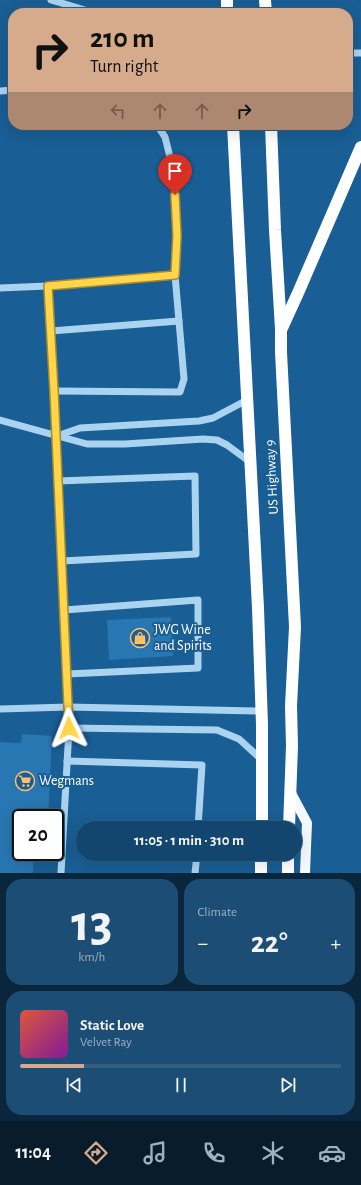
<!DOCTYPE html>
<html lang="en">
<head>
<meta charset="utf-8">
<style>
	body { margin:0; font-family:"Alegreya Sans",sans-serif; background:#1c4d74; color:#f1f3f6; height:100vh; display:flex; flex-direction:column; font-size:15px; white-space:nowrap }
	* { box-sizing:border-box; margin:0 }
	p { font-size:13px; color:#9db1c3 }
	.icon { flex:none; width:22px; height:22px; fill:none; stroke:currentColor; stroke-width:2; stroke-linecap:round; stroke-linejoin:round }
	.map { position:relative; height:873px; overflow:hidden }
	.side { display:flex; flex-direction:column; gap:6px; padding:6px; background:#0a263d; flex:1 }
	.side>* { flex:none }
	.top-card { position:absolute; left:8px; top:8px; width:345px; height:122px; border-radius:16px; box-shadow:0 4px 16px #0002,0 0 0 1px #325e82; background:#d6ab8b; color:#111; overflow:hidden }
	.speed { position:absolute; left:12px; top:809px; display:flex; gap:8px; font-size:20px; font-weight:700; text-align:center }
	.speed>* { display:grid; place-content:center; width:52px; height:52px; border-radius:50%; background:#13466f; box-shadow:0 4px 16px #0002,0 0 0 1px #325e82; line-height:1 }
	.speed .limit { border:2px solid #111; border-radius:6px; background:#fff; color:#111 }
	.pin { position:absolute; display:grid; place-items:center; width:34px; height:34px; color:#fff; margin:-41px -17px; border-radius:50% 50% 50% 0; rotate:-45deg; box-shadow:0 0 4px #0007 }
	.pin .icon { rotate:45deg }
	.me { position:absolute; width:44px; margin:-22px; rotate:358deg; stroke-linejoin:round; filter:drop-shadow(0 0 3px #0008) }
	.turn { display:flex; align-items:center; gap:14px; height:84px; padding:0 16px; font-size:18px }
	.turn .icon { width:52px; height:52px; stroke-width:2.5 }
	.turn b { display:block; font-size:28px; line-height:34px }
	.lanes { display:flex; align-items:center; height:38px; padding:0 16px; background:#0003; justify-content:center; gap:20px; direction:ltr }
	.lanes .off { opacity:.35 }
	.big { font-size:30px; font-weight:600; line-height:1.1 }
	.side .tile { flex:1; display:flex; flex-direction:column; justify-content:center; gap:6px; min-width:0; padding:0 14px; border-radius:16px; background:#1c4d74 }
	.side .dial { align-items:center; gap:0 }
	.dial b { font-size:52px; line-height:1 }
	.song { display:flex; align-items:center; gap:12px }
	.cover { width:48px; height:48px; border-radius:6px; background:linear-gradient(135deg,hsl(10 70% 55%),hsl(290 70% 35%)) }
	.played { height:4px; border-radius:2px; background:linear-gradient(90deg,#d6ab8b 20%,#325e82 20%) }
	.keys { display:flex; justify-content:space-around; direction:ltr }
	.heat { display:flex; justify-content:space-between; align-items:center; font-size:22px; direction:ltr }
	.side .tiles { flex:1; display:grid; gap:6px; grid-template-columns:1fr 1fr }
	.tile:last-child { grid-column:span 2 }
	.trip { position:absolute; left:76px; top:821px; width:226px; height:40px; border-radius:20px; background:#13466f; box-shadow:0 4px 16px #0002,0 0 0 1px #325e82; font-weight:600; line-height:40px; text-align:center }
	.dock { display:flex; height:64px; justify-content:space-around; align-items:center; background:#081c2c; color:#9db1c3 }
	.dock .icon { width:28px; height:28px }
	.dock .current { color:#d6ab8b }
	.dock b { font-size:18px; color:#f1f3f6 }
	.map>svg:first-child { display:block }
	.building { fill:#2877b2 }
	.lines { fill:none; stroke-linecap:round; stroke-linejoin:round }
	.minor { stroke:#aad3f0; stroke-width:7 }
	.major { stroke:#f3f9ff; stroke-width:10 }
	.highway { stroke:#fff; stroke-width:12 }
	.route-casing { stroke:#a68a30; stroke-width:10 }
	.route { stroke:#ffd54a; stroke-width:7 }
	.labels { text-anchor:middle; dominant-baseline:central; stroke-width:4; stroke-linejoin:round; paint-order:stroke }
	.street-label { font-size:14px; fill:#fff; stroke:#195e94 }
	.poi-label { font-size:14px; fill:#fff; stroke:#195e94; text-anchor:start }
</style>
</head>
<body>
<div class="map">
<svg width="361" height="873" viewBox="0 0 361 873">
	<rect width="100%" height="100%" fill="#195e94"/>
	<g class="building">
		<polygon points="171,617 173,656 109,660 107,620"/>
		<polygon points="22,734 52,736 48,818 21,818 21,852 34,852 33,873 0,873 0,742 21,743"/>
	</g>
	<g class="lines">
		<g class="minor">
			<polyline points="51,0 95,13"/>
			<polyline points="348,53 361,53"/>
			<polyline points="0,91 13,90"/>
			<polyline points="48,286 54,391 69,728 61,873"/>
			<polyline points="0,288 48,286 175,275"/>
			<polyline points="51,331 179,321"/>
			<polyline points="54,391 180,392 184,379 175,275 177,236 174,173 165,137 157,125"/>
			<polyline points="0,420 87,444 125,444 203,439 217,440 227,445 250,462"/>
			<polyline points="57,436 80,428 199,421 213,418 247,400"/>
			<polyline points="58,481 195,476 196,554 62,561"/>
			<polyline points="64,610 198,600 198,668 67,674"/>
			<polyline points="0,709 68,707 261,711"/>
			<polyline points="69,728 217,730 239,739 262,760"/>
			<polyline points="67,761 202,765 198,828"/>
			<polyline points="195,873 197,854"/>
		</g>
		<polyline class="major" points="290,791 307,823 305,873"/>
		<g class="highway">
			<polyline points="227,0 227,13"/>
			<polyline points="265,0 266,13"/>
			<polyline points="233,125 258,608 262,725 262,828"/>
			<polyline points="271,125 275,230 281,329 281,352 295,627 291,706 292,746 289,828"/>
			<polyline points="282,328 298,293 361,147"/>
			<polyline points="261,873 261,854"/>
			<polyline points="288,873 288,854"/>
		</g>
	</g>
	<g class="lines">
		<g class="route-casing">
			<polyline id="route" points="69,728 54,391 48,286 175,275 177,236 175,195"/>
		</g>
		<use href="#route" class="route"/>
	</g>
	<defs>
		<g id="shop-ring" transform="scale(1)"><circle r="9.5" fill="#195e94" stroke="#ffc069" stroke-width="1.5"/><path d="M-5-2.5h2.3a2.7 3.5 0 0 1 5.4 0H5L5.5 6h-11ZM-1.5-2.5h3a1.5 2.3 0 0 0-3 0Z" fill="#ffc069"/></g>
		<g id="supermarket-ring" transform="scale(1)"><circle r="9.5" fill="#195e94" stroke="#ffc069" stroke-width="1.5"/><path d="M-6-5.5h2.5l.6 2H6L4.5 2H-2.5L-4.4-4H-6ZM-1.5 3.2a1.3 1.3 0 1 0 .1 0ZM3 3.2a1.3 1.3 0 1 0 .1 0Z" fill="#ffc069"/></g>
	</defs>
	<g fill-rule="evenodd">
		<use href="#shop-ring" x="140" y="638"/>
		<use href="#supermarket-ring" x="25" y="781"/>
	</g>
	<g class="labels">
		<g class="street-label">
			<text transform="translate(272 477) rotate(-93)">US Highway 9</text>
		</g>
		<g class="poi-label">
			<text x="154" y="630">JWG Wine<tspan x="154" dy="16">and Spirits</tspan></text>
			<text x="39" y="781">Wegmans</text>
		</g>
	</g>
</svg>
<div class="speed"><div class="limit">20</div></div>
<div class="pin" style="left:175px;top:195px;background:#d93025"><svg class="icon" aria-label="arrive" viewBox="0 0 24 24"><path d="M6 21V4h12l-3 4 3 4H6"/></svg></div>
<svg class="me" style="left:69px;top:728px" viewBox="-20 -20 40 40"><path d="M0-17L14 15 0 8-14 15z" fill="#ffd54a" stroke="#fff" stroke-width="4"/></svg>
<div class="trip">11:05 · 1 min · 310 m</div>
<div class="top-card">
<div class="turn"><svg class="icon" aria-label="right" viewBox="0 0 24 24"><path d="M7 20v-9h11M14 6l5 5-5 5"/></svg><div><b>210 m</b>Turn right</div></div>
<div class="lanes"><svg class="icon off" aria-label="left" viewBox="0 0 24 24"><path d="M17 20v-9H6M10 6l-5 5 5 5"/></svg><svg class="icon off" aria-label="ahead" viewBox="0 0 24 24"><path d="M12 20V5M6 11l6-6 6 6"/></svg><svg class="icon off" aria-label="ahead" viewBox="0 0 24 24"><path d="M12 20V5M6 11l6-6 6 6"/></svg><svg class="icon" aria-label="right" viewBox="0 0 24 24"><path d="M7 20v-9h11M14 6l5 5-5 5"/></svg></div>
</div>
</div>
<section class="side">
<div class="tiles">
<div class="tile dial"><b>13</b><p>km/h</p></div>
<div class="tile"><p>Climate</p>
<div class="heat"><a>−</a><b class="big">22°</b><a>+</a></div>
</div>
<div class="tile">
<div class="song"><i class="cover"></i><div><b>Static Love</b><p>Velvet Ray</p></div></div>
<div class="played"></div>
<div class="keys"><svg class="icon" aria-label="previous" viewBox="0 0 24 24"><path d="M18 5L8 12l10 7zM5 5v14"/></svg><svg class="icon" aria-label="pause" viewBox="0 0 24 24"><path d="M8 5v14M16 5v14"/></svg><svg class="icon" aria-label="next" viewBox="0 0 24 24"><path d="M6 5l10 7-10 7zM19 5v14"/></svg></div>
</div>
</div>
</section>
<nav class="dock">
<b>11:04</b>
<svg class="icon current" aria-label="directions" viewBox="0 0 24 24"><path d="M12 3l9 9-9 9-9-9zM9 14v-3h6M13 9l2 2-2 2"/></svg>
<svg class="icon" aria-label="music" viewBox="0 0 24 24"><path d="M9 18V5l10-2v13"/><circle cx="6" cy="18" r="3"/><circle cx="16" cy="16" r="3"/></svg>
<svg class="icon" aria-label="phone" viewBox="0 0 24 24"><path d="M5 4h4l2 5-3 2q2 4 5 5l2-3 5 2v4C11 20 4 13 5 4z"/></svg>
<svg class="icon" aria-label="climate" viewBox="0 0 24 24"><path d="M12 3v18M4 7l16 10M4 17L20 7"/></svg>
<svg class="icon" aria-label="car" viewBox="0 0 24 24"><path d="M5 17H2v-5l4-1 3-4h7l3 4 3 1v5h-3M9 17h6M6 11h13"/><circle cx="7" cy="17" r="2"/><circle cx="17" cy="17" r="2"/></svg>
</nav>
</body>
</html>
